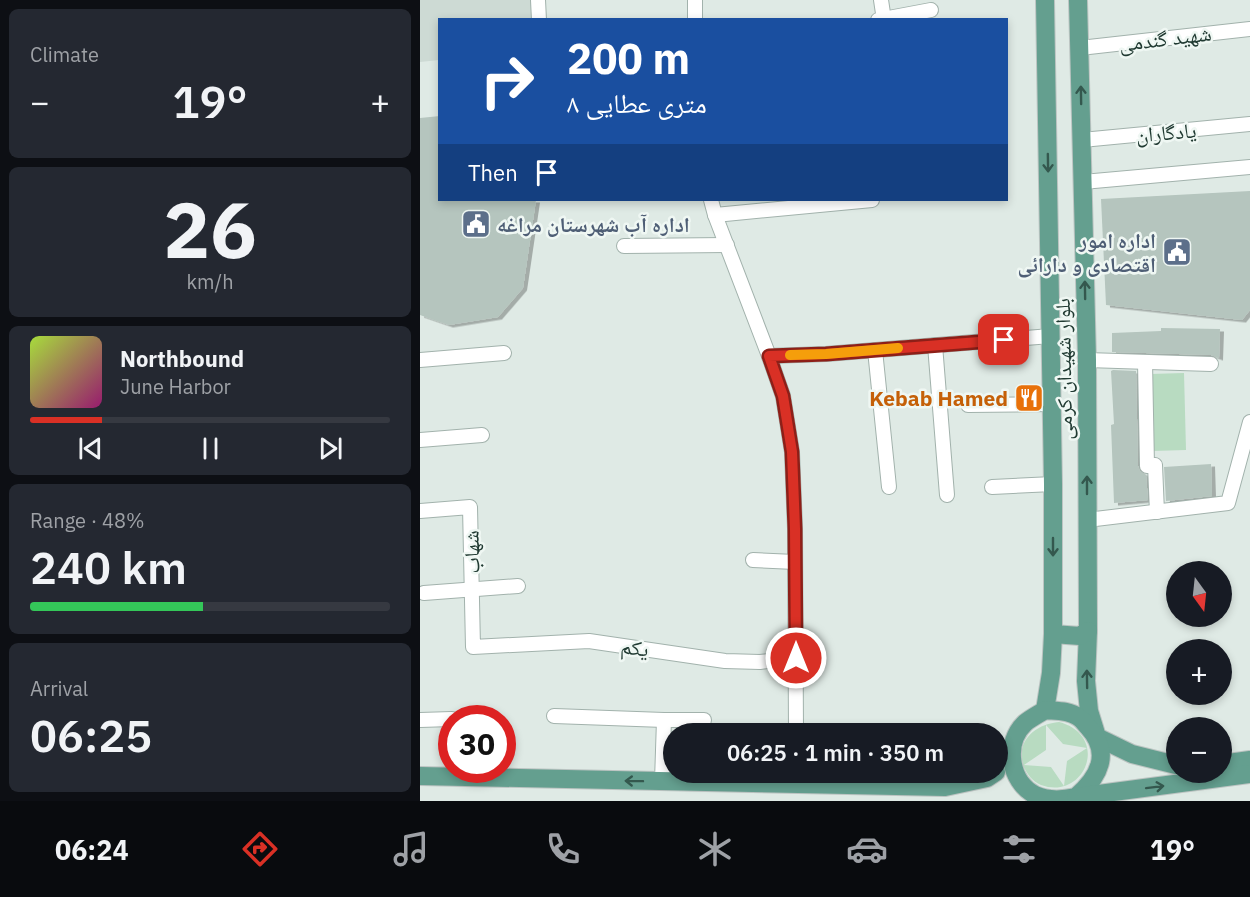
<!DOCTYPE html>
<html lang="en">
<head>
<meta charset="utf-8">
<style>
	body { margin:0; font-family:"IBM Plex Sans","Noto Naskh Arabic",sans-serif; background:#242831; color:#f1f3f6; height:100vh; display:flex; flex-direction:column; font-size:22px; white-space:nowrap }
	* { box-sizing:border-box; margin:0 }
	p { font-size:20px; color:#9ea1a6 }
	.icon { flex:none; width:33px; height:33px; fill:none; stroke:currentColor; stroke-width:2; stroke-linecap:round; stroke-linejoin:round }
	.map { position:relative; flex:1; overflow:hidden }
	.sheet { display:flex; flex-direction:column; gap:9px; padding:9px; background:#0d0f14; width:420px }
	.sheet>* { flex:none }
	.banner { position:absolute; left:18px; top:18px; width:570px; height:183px; border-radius:0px; box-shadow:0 3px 9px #0003; background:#1a4fa0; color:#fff; overflow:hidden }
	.needle { width:39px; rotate:165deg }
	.tools { position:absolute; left:746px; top:561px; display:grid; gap:12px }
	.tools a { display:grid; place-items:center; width:66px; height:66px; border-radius:50%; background:#171b24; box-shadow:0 3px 9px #0003; font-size:30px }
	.speed { position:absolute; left:18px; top:705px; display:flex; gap:12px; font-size:30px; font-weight:700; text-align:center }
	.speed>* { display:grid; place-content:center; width:78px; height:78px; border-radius:50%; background:#171b24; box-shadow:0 3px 9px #0003; line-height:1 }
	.speed .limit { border:9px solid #d22; background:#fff; color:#111 }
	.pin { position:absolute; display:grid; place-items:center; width:51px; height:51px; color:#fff; margin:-26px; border-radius:12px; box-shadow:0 3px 9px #0006 }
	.me { position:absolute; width:66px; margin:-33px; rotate:0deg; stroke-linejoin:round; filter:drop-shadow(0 0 4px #0008) }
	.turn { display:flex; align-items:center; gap:21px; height:126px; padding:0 30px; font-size:27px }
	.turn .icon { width:78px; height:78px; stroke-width:2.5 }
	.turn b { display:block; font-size:42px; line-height:51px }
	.then { display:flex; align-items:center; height:57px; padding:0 30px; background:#0003; gap:12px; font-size:22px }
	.big { font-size:45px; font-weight:600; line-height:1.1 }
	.sheet .card { flex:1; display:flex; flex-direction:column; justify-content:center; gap:9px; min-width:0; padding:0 21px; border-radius:9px; background:#242831 }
	.sheet .dial { align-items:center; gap:0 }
	.dial b { font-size:78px; line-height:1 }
	.song { display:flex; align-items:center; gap:18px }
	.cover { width:72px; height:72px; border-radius:9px; background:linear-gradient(135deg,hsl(80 70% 55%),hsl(320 70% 35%)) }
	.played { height:6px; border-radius:3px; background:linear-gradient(90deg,#d93025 20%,#363941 20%) }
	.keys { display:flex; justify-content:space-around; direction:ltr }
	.heat { display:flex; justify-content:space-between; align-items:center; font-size:33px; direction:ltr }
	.charge { height:9px; border-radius:4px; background:linear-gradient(90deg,#34c759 48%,#363941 0) }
	.trip { position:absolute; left:243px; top:723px; width:345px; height:60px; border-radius:30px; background:#171b24; box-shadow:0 3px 9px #0003; font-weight:600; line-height:60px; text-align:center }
	.tab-bar { display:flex; height:96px; justify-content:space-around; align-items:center; background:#090b0e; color:#9ea1a6 }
	.tab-bar .icon { width:42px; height:42px }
	.tab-bar .active { color:#d93025 }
	.tab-bar b { font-size:27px; color:#f1f3f6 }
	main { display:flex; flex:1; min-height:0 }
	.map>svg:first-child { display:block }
	.built { fill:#cddad4 }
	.green { fill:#b8dbc1; fill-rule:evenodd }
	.building { fill:#b5c5be; filter:url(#shadow) }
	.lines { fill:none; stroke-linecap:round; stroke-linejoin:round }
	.minor-casing { stroke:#a2b2ac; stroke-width:16 }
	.major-casing { stroke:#bcc4c2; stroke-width:20 }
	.minor { stroke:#fff; stroke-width:14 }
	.major { stroke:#649f8f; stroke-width:18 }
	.oneway { stroke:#34584e }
	.route-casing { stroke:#8d1f18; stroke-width:15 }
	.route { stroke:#d93025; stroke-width:10 }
	.slow { stroke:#f59e0b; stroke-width:10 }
	.labels { text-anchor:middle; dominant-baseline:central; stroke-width:5; stroke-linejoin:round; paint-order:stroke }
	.street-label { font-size:21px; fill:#203a32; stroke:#eff7f3 }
	.service-label { font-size:21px; font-weight:bold; fill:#4e5e75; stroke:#eff7f3; text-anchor:start }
	.food-label { font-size:21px; font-weight:bold; fill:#c56008; stroke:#eff7f3; text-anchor:end }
</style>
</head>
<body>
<main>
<section class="sheet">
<div class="card"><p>Climate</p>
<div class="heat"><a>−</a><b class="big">19°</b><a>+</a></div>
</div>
<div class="card dial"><b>26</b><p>km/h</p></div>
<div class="card">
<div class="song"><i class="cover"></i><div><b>Northbound</b><p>June Harbor</p></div></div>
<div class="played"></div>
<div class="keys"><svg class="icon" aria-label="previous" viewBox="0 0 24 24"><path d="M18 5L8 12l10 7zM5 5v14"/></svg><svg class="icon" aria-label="pause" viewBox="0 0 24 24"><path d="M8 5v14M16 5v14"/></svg><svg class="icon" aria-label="next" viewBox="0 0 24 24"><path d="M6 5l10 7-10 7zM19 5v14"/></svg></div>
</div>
<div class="card"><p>Range · 48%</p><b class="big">240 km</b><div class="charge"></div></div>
<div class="card"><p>Arrival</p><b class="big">06:25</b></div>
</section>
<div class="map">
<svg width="830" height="801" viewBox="0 0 830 801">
	<defs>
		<filter id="shadow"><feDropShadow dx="4" dy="2.5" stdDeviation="0" flood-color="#0004"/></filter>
	</defs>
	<rect width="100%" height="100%" fill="#dfeae5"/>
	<polygon class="built" points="0,0 118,0 119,19 20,20 19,60 0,62"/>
	<g class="green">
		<polygon points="764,373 766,450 732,451 730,374"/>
		<path d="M 639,722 C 691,736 665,801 621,785 C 613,782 606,773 603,765 C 596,740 616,724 639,722 ZM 626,725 L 643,744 L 667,748 L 647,761 L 644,786 L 631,767 L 604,765 L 626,750 Z"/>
	</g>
	<g class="building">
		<polygon points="20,116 20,200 116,200 103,288 78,317 29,325 0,315 0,118"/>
		<polygon points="830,191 830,310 822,320 686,305 681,199"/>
		<polygon points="741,328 800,329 799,358 791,355 692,352 692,333 741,331"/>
		<polygon points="693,370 716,371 718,466 720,471 726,475 728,500 694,503 691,425 694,424 691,371"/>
		<polygon points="791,464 792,496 746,501 744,467"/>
	</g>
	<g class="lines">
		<g class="minor-casing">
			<g id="minor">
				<polyline points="118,0 119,20"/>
				<polyline points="275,0 275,20"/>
				<polyline points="461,0 464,20"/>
				<polyline points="458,20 511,10"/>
				<polyline points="660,48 830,29"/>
				<polyline points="662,140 830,124"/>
				<polyline points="663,182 830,167"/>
				<polyline points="291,200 295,215 349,356 363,396 372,452 375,529 376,734"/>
				<polyline points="295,215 452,200"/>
				<polyline points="204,246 307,245"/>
				<polyline points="515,345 527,495"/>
				<polyline points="455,350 469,487"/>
				<polyline points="349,356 406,354 631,336"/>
				<polyline points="0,360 84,353"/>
				<polyline points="667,360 791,364"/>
				<polyline points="725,362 727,466 735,465 737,512"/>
				<polyline points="548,405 632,404"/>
				<polyline points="0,440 62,435"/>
				<polyline points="572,487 633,484"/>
				<polyline points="0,511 50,507 53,647 169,641 305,661 340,662 376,658"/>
				<polyline points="667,520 808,503 830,422"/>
				<polyline points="333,560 375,562"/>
				<polyline points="4,593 98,586"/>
				<polyline points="134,716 244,720 242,781"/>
				<polyline points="0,720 32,719"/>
				<polyline points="244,720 284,720"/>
			</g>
		</g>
		<g class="major-casing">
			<g id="major">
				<polyline points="658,0 667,360 668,631 666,681 669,711 677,737 712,754 756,765"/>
				<polyline points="633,634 660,636 668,631"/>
				<polyline points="625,710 631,673 633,634 633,484 625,0"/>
				<path d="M 625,710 C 636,711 649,710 658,717 C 662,719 665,724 668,727 C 692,753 679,777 656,797 C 643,800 628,801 615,795 C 589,781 584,743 605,723 C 611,718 619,714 625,710 Z"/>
				<polyline points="801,764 830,760"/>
				<polyline points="0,776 525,787 567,778 576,772"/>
				<polyline points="656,797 830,774"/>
			</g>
		</g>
		<use href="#minor" class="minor"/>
		<use href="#major" class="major"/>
	</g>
	<defs><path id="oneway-shaft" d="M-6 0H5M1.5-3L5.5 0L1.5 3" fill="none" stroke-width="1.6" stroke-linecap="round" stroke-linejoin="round" transform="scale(1.5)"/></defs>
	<g class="oneway">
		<use href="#oneway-shaft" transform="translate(661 95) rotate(-91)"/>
		<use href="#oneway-shaft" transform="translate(628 163) rotate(89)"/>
		<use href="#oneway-shaft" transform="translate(665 290) rotate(-91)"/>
		<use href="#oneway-shaft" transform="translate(667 485) rotate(-90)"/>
		<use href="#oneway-shaft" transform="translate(633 547) rotate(90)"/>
		<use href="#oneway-shaft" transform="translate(667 679) rotate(-91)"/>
		<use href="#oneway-shaft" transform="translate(214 781) rotate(-179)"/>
		<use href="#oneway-shaft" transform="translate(735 787) rotate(-7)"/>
	</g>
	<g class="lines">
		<g class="route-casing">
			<polyline id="route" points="376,658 375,529 372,452 363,396 349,356 406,354 584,340"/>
		</g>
		<use href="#route" class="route"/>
		<polyline class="slow" points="370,355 406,354 478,348"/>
	</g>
	<defs>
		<g id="civic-square" transform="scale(1.5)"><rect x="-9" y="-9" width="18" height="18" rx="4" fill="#5c6f8a" stroke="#eff7f3"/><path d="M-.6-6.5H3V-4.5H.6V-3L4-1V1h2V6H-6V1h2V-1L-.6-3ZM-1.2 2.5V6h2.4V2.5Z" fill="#fff"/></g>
		<g id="restaurant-square" transform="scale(1.5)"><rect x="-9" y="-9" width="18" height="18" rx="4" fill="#e8710a" stroke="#eff7f3"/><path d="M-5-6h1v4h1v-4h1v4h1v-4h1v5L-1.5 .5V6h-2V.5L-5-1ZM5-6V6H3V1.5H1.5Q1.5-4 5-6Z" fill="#fff"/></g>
	</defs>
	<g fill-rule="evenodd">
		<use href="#civic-square" x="56" y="224"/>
		<use href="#civic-square" x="757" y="252"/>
		<use href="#restaurant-square" x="609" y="398"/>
	</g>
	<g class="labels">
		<g class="street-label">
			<text transform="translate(745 38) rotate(-7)">شهید گندمی</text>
			<text transform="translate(746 132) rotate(-5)">یادگاران</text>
			<text transform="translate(643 369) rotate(-91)">بلوار شهیدان کرمی</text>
			<text transform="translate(51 552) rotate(-91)">شهاب</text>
			<text transform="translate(215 647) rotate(8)">یکم</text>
		</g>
		<g class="service-label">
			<text x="77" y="224">اداره آب شهرستان مراغه</text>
			<text x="736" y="240" text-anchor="end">اداره امور<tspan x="736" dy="24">اقتصادی و دارائی</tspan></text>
		</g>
		<g class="food-label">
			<text x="588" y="398">Kebab Hamed</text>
		</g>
	</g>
</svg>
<div class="tools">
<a><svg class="needle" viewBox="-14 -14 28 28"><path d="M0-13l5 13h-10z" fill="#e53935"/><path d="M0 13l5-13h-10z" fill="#9ea1a6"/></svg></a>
<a>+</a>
<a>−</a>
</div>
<div class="speed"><div class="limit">30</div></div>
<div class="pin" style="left:584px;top:340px;background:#d93025"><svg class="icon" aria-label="arrive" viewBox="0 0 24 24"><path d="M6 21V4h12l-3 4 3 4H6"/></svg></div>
<svg class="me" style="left:376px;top:658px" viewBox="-20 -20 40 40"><circle r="17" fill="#d93025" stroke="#fff" stroke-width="3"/><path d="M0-11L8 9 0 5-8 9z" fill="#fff"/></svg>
<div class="trip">06:25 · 1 min · 350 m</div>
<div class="banner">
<div class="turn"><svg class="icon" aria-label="right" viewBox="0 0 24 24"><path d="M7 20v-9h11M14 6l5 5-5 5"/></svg><div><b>200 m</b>۸ متری عطایی</div></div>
<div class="then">Then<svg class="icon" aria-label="arrive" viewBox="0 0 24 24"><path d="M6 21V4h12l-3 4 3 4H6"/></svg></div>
</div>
</div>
</main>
<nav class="tab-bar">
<b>06:24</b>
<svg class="icon active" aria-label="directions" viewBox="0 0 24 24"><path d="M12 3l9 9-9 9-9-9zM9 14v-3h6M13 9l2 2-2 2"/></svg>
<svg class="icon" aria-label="music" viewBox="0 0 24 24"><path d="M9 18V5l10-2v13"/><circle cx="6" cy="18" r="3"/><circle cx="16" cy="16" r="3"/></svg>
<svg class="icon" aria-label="phone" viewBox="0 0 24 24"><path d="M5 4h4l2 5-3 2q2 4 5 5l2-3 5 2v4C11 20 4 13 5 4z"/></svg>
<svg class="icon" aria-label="climate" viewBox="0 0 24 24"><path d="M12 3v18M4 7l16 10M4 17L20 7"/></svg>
<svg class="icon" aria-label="car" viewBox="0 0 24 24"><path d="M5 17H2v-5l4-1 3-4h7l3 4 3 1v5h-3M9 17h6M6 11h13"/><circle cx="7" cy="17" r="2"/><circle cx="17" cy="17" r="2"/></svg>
<svg class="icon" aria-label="filters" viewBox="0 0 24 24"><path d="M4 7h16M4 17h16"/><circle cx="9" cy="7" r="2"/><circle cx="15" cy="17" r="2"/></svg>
<b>19°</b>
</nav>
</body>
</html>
